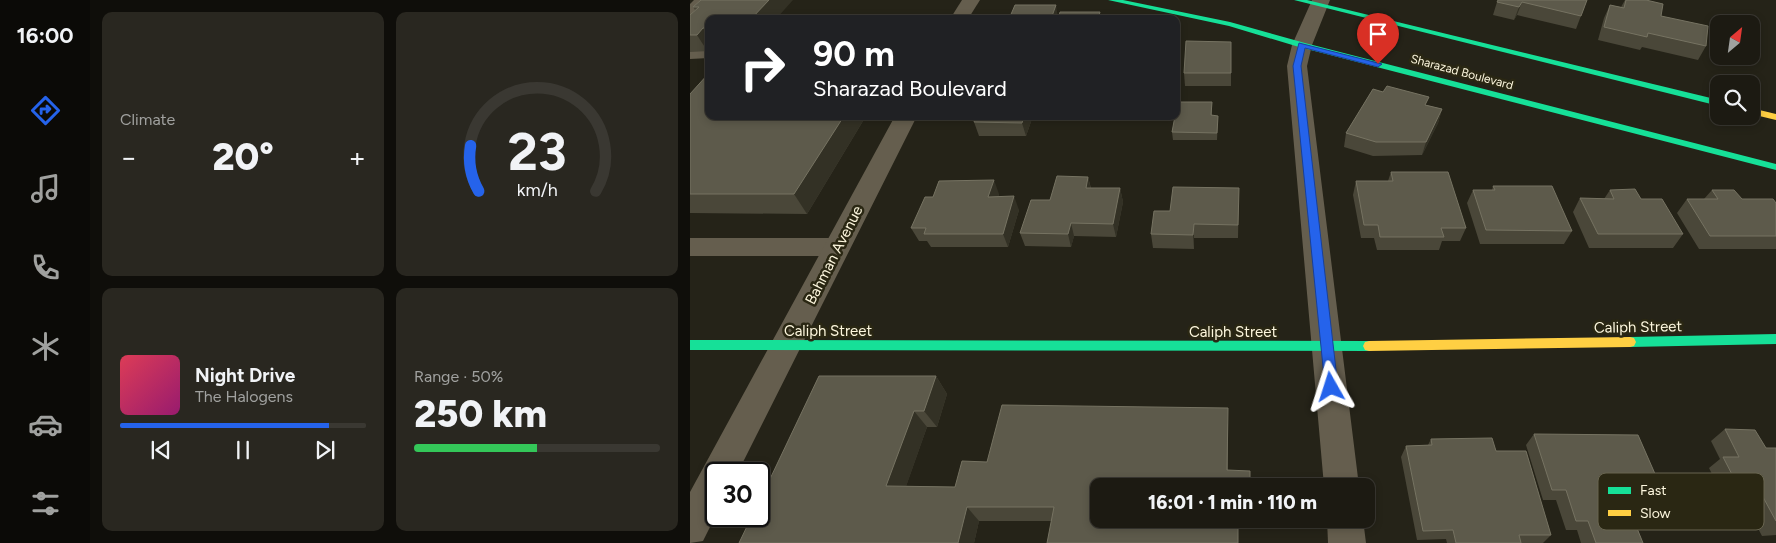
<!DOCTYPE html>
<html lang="en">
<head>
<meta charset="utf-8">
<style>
	body { margin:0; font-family:Figtree,sans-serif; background:#292720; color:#f1f3f6; height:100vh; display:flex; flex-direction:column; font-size:19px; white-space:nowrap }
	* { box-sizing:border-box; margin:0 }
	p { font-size:16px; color:#a0a19f }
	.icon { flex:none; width:28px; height:28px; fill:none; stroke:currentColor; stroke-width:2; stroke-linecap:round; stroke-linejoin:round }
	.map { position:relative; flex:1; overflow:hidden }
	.sheet { display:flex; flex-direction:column; gap:12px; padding:12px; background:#0f0e0a; width:600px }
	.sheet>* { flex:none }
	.guide { position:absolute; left:15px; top:15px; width:475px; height:105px; border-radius:10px; box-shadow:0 2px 8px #0003,0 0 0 1px #3a3832; background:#202124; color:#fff; overflow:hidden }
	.needle { width:32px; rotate:29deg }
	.fabs { position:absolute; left:1020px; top:15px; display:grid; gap:10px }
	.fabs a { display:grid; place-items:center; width:50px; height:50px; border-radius:10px; background:#1c1a12; box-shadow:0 2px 8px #0003,0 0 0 1px #3a3832; font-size:25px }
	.speed { position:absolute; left:15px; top:462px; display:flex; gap:10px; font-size:25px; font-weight:700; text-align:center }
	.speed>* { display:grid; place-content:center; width:65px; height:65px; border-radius:50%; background:#1c1a12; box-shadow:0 2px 8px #0003,0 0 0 1px #3a3832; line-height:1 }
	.speed .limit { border:2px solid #111; border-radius:8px; background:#fff; color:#111 }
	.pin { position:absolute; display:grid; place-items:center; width:42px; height:42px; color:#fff; margin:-51px -21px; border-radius:50% 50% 50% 0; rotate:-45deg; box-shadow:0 0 5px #0007 }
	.pin .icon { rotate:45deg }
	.me { position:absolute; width:55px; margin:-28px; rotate:354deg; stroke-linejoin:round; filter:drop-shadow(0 0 4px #0008) }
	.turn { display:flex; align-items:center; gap:18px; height:105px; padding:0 25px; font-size:22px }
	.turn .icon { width:65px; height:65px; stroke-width:2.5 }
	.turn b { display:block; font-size:35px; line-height:42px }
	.big { font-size:38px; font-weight:800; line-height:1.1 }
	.sheet .widget { flex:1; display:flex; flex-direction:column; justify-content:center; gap:8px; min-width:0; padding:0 18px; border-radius:10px; background:#292720 }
	.sheet .dial { align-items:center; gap:0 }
	.dial svg { height:130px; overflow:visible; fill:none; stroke:#3a3832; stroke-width:7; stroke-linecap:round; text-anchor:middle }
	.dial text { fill:#f1f3f6; stroke:none }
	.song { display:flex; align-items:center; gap:15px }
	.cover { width:60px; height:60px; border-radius:8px; background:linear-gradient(135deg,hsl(350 70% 55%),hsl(320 70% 35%)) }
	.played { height:5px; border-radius:2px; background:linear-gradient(90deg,#2563eb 85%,#3a3832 85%) }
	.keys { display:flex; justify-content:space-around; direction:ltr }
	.heat { display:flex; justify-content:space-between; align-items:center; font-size:28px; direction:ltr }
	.charge { height:8px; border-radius:4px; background:linear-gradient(90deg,#34c759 50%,#3a3832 0) }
	.sheet .tiles { flex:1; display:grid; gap:12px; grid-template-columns:repeat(2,1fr) }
	.trip { position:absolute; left:400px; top:478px; width:285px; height:50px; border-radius:10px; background:#1c1a12; box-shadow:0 2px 8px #0003,0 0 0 1px #3a3832; font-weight:800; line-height:50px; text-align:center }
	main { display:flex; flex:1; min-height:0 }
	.tab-bar { display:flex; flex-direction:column; width:90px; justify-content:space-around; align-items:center; background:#0b0a07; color:#a0a19f }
	.tab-bar .icon { width:35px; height:35px }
	.tab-bar .selected { color:#2563eb }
	.tab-bar b { font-size:22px; color:#f1f3f6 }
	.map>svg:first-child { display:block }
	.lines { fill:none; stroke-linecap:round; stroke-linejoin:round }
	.lane { fill:#655e4e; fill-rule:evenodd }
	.street { fill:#655e4e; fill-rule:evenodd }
	.fast { fill:#16e098; fill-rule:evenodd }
	.slow { fill:#ffcf43; fill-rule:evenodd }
	.wall { fill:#4a4739 }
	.shaded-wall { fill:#333125 }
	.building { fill:#5d5a4b; stroke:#767362 }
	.route { fill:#2563eb; stroke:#184099 }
	.labels { text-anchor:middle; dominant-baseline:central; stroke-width:5; stroke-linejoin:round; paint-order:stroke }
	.far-street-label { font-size:12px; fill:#fdf7de; stroke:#2a2713 }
	.street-label { font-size:15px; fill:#fdf7de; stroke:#2a2713 }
	.key { fill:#2a2713; stroke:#696550; stroke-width:1 }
	.key-label { font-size:14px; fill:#fdf7de }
</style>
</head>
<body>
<main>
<nav class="tab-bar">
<b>16:00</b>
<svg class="icon selected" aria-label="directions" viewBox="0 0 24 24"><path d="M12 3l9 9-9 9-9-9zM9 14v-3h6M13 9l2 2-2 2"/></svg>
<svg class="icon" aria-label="music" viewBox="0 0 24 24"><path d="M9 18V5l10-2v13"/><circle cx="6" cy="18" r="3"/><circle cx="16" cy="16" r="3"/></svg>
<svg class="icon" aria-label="phone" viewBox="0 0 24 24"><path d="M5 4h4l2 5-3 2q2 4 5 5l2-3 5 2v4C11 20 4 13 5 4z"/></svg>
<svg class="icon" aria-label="climate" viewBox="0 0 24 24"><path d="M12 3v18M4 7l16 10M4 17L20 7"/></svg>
<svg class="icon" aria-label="car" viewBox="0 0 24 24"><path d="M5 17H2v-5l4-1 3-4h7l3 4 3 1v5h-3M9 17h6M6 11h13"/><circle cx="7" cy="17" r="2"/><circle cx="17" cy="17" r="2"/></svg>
<svg class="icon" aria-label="filters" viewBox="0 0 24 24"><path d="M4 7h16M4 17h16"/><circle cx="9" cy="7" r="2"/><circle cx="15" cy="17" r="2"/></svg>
</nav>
<section class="sheet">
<div class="tiles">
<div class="widget"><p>Climate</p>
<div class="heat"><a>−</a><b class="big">20°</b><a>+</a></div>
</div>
<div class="widget dial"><svg viewBox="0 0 100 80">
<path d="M14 69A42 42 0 1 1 86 69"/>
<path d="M14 69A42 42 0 0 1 9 41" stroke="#2563eb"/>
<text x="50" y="56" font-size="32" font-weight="700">23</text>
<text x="50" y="72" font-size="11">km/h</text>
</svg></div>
<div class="widget">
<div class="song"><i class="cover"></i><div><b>Night Drive</b><p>The Halogens</p></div></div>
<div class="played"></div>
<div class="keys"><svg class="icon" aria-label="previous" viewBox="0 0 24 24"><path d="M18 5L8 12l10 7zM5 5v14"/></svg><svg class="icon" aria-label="pause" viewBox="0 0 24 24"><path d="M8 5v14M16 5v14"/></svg><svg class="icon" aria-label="next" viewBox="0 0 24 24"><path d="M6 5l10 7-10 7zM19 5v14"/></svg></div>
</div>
<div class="widget"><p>Range · 50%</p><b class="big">250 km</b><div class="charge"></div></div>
</div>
</section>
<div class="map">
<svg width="1086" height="543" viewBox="0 0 1086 543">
	<rect width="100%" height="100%" fill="#252318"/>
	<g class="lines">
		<g class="lane">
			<polygon points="4,0 21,0 6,15 0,17 0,4"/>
			<polygon points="19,48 19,58 0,59 0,49"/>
			<polygon points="0,238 148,238 156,241 160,247 156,253 148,256 0,256"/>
		</g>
		<g class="street">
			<polygon points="272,0 290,0 278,19 260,19"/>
			<polygon points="622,0 640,0 622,45 617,66 669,486 634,486 597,66 602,45"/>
			<polygon points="205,116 227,116 47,474 26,474 26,515 13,541 0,543 0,492"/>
			<polygon points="637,519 673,519 676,543 638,543"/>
		</g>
		<g class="fast">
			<polygon points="418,0 433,0 540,22 615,43 1086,164 1086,170 609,47 539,26"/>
			<polygon points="604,0 617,0 1029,100 1029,106"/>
			<polygon points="1086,334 1086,344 940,347 936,346 934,342 936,338 940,337"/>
			<polygon points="0,340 679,341 683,342 685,346 683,350 679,351 0,350"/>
		</g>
		<g class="slow">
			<polygon points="1061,108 1086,114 1086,120 1061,114"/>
			<polygon points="940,337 944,338 946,342 944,346 940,347 679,351 675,350 673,346 675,342 679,341"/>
		</g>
	</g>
	<g class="wall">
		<polygon points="11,0 19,19 19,51 0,52 0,15 5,10 3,7"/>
		<polygon points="897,0 886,29 827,15 824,20 803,15 807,2"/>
		<polygon points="935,0 956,0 971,16 1016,46 1008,60 952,47 950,50 908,40 914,18 920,5 931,7"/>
		<polygon points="541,42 541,86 495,86 494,73"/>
		<polygon points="0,94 176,116 117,214 0,213"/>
		<polygon points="522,102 522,115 528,116 527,140 483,140 482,132"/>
		<polygon points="737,105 752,109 748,123 732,155 683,156 654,147 656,133"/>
		<polygon points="286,116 343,116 336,136 289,136 284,122"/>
		<polygon points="701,172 776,228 770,241 752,241 749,250 687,250 684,238 671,238 663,195 666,181 698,181"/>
		<polygon points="398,177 401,188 430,188 433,202 426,237 384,236 381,247 335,246 330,233 360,200"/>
		<polygon points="803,186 882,231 874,244 790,244 777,203 783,190 802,190"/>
		<polygon points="549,188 548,238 504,238 504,249 463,248 461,234 480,211"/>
		<polygon points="920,190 951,199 993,234 983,248 899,248 883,212 890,198 914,199"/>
		<polygon points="1022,190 1052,199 1086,203 1086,249 1009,249 987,213 997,199 1014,199"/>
		<polygon points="309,194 308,197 329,210 318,247 241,247 237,241 229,241 221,228"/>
		<polygon points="246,376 257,394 247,427 237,427 216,486 265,487 297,462 538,424 538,470 409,519 560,519 560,527 548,527 361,521 289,521 284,543 49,543"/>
		<polygon points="1035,429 1076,448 1086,448 1086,535 1072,536 1051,496 1033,496 1019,468 1030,459 1021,441"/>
		<polygon points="844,434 976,499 962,509 939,509 953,543 891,543 887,530 876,530 866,500 853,500 836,445"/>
		<polygon points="741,439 806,451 861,535 853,543 757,543 756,539 727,540 711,457 716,446 738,445"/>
	</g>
	<g class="shaded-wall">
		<polygon points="79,0 103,0 86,19 61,19"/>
		<polygon points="832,2 827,15 824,20 829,7"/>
		<polygon points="366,5 368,18 368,19 361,19"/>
		<polygon points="13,28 19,36 18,52 7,35"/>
		<polygon points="752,109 748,123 732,155 736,142"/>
		<polygon points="154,116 176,116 117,214 104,194"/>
		<polygon points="334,116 343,116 336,136 332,123"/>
		<polygon points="398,177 401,190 396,188"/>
		<polygon points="304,180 309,194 303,210 298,197"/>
		<polygon points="430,188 433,202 426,237 423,224"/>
		<polygon points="324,196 329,210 318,247 313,234"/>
		<polygon points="381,223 384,236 381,247 378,234"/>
		<polygon points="504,224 504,249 503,235"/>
		<polygon points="246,376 257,394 247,427 234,411"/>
		<polygon points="224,411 237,427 211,501 196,486"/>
		<polygon points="277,507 289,521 284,543 268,543"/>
	</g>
	<g class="building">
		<polygon points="11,0 79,0 61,19 19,19 19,28 13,28 7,35 0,35 0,15 9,7 3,7"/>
		<polygon points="808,0 897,0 891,16 832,2 829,7 807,2"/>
		<polygon points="936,0 956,0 973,4 971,16 1018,26 1016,46 958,33 957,37 914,27 920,5 934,8"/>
		<polygon points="325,5 366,5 361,19 319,19"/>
		<polygon points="370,12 410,12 408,19 368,19"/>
		<polygon points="496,41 541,42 541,73 494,73"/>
		<polygon points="19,73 19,116 154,116 104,194 0,194 0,94"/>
		<polygon points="697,86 739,97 735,105 752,109 736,142 686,142 656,133 683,89 693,92"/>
		<polygon points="487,102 522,102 521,115 528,116 527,133 482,132 485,116 486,116"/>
		<polygon points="286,116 334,116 332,123 284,122"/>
		<polygon points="701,172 758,172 776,228 751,228 754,237 690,237 688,225 674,225 666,181 703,181"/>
		<polygon points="367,176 398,177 396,188 430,188 423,224 381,223 378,234 330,233 341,200 360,200"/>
		<polygon points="304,180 298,197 324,196 313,234 234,234 236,228 221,228 235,197 243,197 249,181"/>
		<polygon points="803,186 862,186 882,231 796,230 783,190 805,190"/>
		<polygon points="483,187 549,188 548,225 504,224 503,235 461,234 464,211 480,211"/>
		<polygon points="945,189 951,199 972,199 993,234 908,234 890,198 924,199 920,190"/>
		<polygon points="1022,190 1044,190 1052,199 1083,199 1086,203 1086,236 1020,236 997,199 1028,199"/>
		<polygon points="129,376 246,376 234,411 224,411 196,486 265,487 272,461 297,462 312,405 538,408 537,470 560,471 560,486 409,486 409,519 548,519 548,543 357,543 364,507 277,507 268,543 49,543 62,516 69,516 69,502"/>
		<polygon points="1035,429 1065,430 1076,448 1086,448 1086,521 1067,486 1048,486 1033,457 1049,457"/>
		<polygon points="844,434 948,435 976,499 935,499 953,543 906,543 898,521 886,521 876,490 862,490"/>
		<polygon points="802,438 806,451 836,451 861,535 829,535 831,543 766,543 763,530 733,531 716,446 742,445 741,439"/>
	</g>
	<polygon class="route" points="609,43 692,64 688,67 615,48 611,66 648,387 646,391 641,393 637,391 635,387 603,66"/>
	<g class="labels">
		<g class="far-street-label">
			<text transform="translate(772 72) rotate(15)">Sharazad Boulevard</text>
		</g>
		<g class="street-label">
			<text transform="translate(144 255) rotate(-63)">Bahman Avenue</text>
			<text transform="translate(948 327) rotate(-1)">Caliph Street</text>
			<text x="138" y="331">Caliph Street</text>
			<text x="543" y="332">Caliph Street</text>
		</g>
	</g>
	<rect x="908" y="473" width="166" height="57" rx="8" class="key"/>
	<rect x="918" y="487" width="23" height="7" fill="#16e098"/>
	<rect x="918" y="510" width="23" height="6" fill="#ffcf43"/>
	<g class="key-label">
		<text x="950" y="495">Fast</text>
		<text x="950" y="518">Slow</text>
	</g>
</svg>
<div class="fabs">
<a><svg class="needle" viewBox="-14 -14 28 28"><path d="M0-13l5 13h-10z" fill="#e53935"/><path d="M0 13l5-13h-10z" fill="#a0a19f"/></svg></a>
<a><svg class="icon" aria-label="search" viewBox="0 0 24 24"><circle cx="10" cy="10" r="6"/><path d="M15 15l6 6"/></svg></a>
</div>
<div class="speed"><div class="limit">30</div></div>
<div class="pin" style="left:688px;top:64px;background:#d93025"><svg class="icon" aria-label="arrive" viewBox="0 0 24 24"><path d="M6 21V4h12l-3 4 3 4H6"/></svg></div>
<svg class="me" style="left:641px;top:387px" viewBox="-20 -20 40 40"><path d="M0-17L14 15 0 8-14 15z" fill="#2563eb" stroke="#fff" stroke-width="4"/></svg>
<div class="trip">16:01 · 1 min · 110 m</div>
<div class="guide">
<div class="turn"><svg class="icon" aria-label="right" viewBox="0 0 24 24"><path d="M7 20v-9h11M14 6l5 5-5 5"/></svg><div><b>90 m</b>Sharazad Boulevard</div></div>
</div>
</div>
</main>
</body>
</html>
